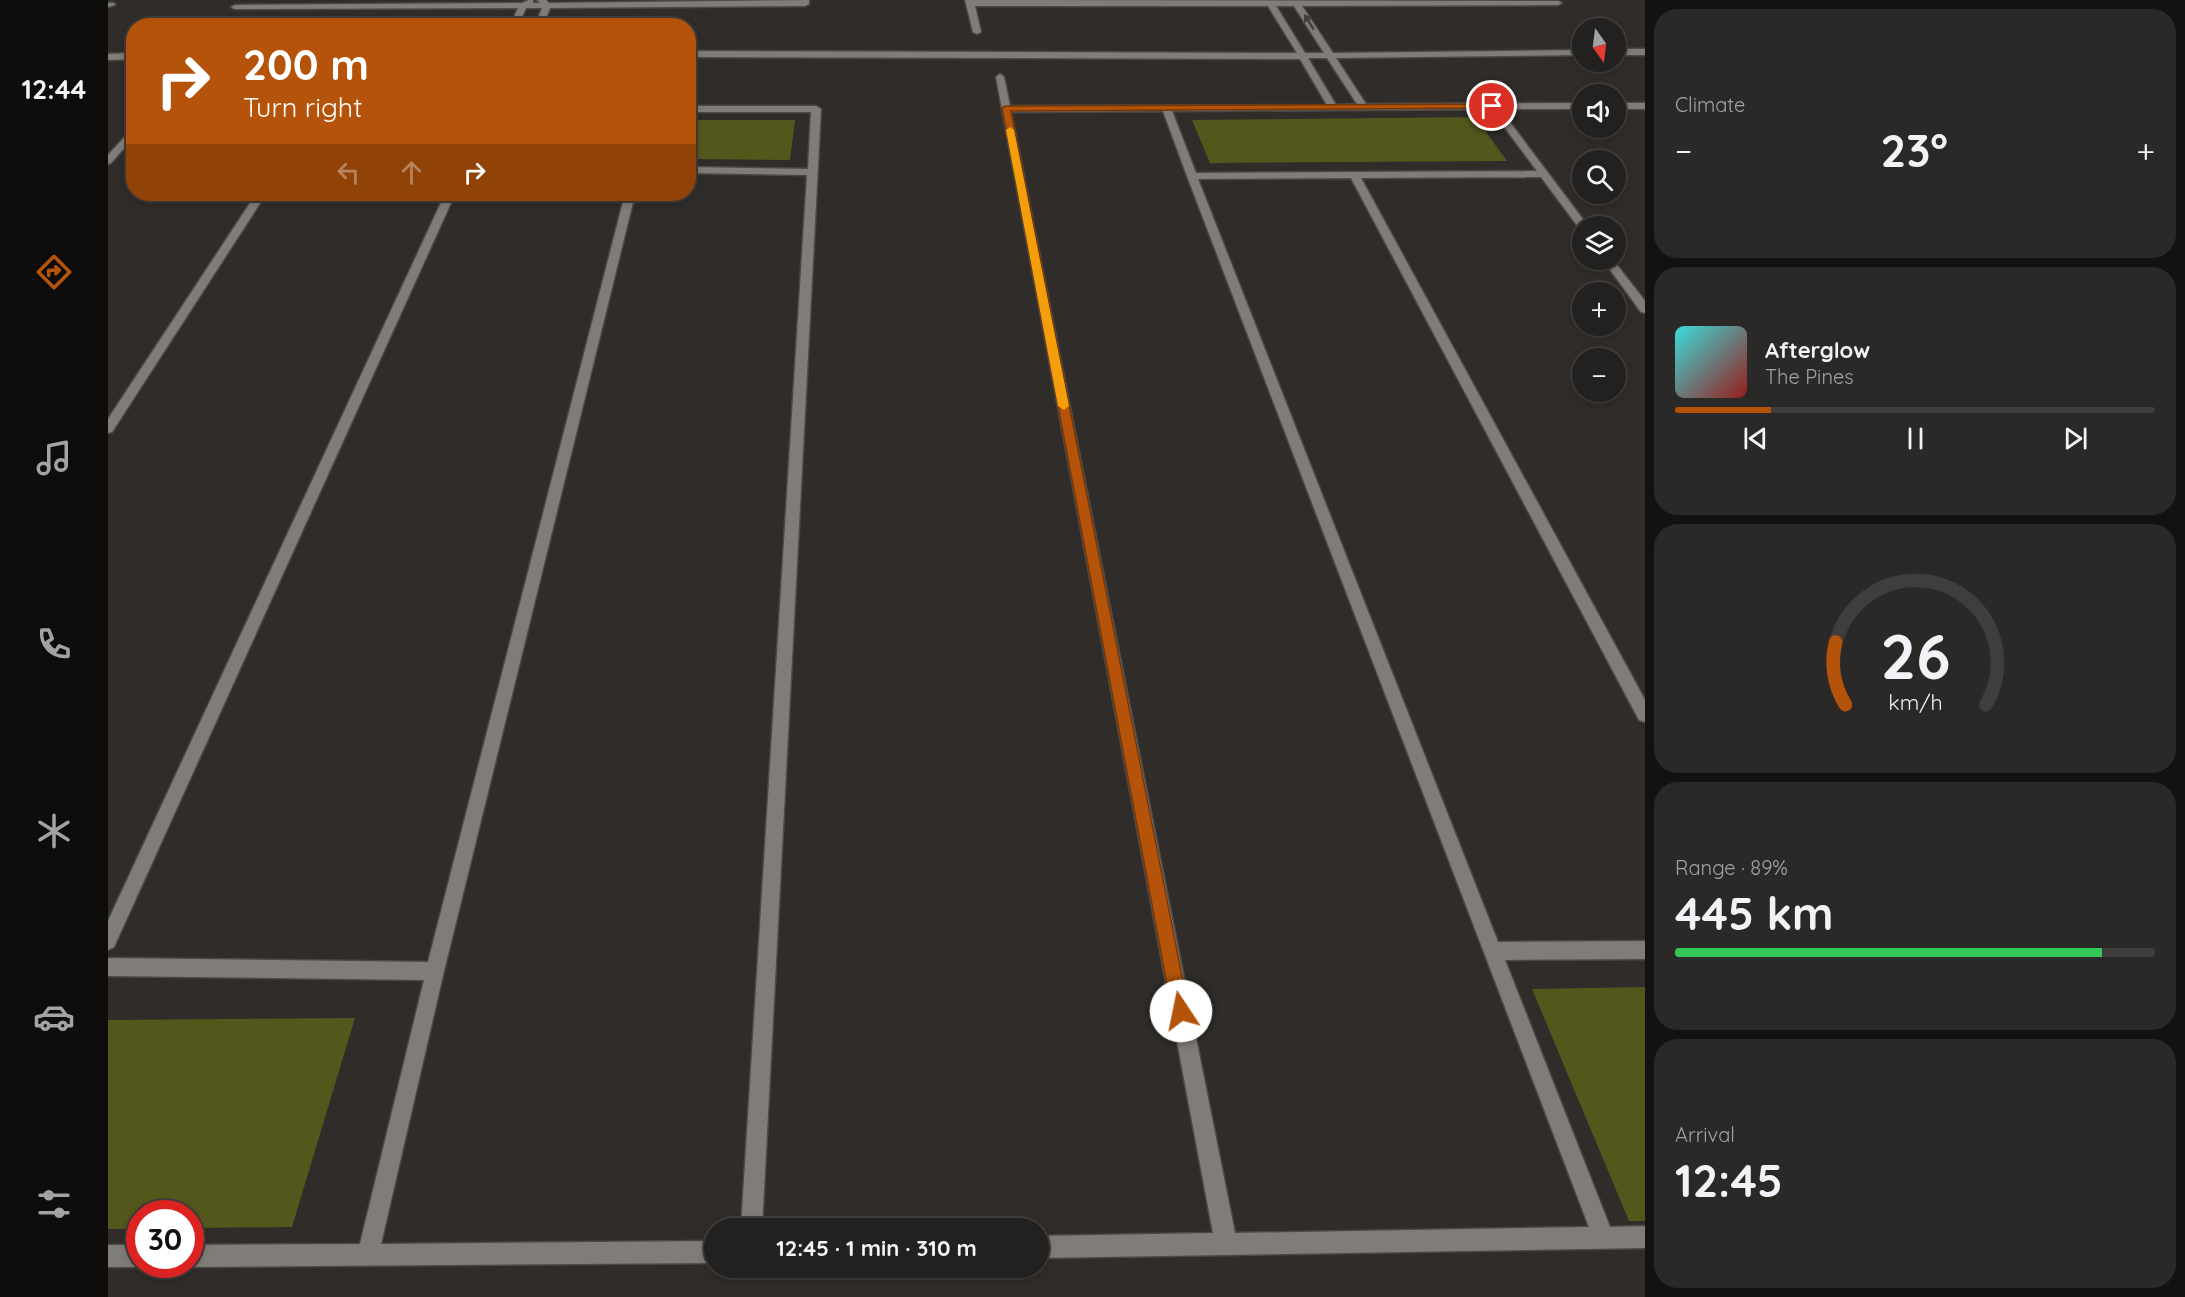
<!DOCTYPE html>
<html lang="en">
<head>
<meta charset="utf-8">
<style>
	body { margin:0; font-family:Quicksand,sans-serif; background:#2b2928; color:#f1f3f6; height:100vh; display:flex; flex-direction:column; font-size:22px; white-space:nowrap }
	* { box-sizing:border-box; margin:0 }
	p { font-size:20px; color:#a3a3a4 }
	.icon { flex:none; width:33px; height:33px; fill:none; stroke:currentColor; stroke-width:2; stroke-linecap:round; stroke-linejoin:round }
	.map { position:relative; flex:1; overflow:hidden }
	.side { display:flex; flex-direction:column; gap:9px; padding:9px; background:#131211; width:540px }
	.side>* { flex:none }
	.banner { position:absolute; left:18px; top:18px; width:570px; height:183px; border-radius:24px; box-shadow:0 3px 9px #0003,0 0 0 2px #403e3d; background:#b45309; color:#fff; overflow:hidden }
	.needle { width:39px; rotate:166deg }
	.tools { position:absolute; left:1464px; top:18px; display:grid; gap:12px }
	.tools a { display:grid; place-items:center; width:54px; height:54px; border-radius:50%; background:#23211f; box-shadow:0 3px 9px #0003,0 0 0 2px #403e3d; font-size:30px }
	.speed { position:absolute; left:18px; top:1200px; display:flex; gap:12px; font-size:30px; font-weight:700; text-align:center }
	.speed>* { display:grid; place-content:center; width:78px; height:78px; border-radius:50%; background:#23211f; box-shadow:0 3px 9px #0003,0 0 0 2px #403e3d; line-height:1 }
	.speed .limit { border:9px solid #d22; background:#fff; color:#111 }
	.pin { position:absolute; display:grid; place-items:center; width:51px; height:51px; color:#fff; margin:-26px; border:3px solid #fff; border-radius:50%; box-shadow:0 2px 6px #0007 }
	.me { position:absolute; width:66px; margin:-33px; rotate:349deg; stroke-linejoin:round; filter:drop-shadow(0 0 4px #0008) }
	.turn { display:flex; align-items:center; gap:21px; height:126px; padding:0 18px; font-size:27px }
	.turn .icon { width:78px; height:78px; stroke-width:2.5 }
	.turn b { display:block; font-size:42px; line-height:51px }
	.lanes { display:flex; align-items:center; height:57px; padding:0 18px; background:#0003; justify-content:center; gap:30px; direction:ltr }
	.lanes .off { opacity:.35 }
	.big { font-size:45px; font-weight:800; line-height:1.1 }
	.side .tile { flex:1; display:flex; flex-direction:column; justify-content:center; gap:9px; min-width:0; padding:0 21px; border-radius:24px; background:#2b2928 }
	.side .dial { align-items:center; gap:0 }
	.dial svg { height:156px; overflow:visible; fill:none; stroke:#403e3d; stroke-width:7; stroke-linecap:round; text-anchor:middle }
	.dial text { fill:#f1f3f6; stroke:none }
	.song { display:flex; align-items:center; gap:18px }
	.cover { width:72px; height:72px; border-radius:9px; background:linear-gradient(135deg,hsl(180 70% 55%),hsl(0 70% 35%)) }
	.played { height:6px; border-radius:3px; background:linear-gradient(90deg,#b45309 20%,#403e3d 20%) }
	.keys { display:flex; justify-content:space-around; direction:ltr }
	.heat { display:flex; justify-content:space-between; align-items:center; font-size:33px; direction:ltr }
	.charge { height:9px; border-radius:4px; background:linear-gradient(90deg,#34c759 89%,#403e3d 0) }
	.trip { position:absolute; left:596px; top:1218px; width:345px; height:60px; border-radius:30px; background:#23211f; box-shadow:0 3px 9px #0003,0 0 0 2px #403e3d; font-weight:800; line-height:60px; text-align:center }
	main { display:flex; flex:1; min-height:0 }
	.tabs { display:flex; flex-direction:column; width:108px; justify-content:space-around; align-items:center; background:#0e0d0c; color:#a3a3a4 }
	.tabs .icon { width:42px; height:42px }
	.tabs .current { color:#b45309 }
	.tabs b { font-size:27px; color:#f1f3f6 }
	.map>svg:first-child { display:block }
	.green { fill:#54571c }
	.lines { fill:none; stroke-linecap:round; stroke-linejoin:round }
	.minor-casing { stroke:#4b4946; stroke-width:3 }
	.minor { fill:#807c78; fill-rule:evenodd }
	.oneway { fill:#403d3a }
	.route { fill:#b45309; stroke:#753606; stroke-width:1.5 }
	.slow { fill:#f59e0b }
</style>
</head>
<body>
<main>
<nav class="tabs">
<b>12:44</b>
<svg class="icon current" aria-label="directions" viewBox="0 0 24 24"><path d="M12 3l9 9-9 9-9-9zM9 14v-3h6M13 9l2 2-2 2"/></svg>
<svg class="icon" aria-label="music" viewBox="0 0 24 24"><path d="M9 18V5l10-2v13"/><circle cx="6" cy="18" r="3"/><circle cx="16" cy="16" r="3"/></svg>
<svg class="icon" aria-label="phone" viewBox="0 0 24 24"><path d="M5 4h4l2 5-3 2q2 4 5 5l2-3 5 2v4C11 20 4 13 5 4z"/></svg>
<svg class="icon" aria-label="climate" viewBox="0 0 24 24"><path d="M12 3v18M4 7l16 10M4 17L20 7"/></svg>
<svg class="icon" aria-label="car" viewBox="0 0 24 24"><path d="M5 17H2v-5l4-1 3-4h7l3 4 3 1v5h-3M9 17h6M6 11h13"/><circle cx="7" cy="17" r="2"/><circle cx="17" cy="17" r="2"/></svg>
<svg class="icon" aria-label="filters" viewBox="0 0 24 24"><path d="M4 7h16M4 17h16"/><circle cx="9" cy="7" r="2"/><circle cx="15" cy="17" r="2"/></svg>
</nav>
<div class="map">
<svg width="1537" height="1297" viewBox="0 0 1537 1297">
	<rect width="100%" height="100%" fill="#2f2c29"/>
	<g class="green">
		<polygon points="1367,117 1399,161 1102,163 1084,120"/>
		<polygon points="581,120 687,120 682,160 581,159"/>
		<polygon points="1537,987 1537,1221 1521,1221 1424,989"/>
		<polygon points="247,1018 184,1227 83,1228 82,1214 32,1214 31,1229 0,1229 0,1020"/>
	</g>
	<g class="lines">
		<g class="minor-casing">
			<g id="minor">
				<polygon points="421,0 425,0 425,3 432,3 429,0 438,0 441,3 701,0 701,4 697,6 442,8 435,26 427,26 434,8 418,8 410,26 402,26 410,8 127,9 123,7 127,5 414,3"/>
				<path d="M 857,0 L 1450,1 L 1454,3 L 1450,5 L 1194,6 L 1225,53 L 1474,50 L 1474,55 L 1228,58 L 1258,104 L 1474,103 L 1474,109 L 1392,109 L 1480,226 L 1474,226 L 1474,229 L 1471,228 L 1433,177 L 1253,178 L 1537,700 L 1537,722 L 1531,720 L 1243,178 L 1090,179 L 1390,942 L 1537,941 L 1537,959 L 1397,960 L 1502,1227 L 1537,1226 L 1537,1248 L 930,1258 L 930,1236 L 1105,1233 L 888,77 L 892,74 L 896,77 L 902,106 L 1219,105 L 1192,59 L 580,57 L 580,51 L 1189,53 L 1160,6 L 867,6 L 873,32 L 869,34 L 865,32 ZM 1168,6 L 1186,6 L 1216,53 L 1197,53 ZM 1200,58 L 1219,58 L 1249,104 L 1228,105 ZM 1383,109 L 1429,171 L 1088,173 L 1064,111 ZM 1055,111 L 1079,176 L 1481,1227 L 1127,1233 L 903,112 Z"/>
				<polygon points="0,3 6,3 7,5 0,7"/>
				<rect x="1508" y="49" width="29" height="6"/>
				<polygon points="26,53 26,59 0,60 0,54"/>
				<rect x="1508" y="103" width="29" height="6"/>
				<polygon points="580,106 708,106 713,109 654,1228 633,1228 699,175 580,173 580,167 700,169 703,112 580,112"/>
				<polygon points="26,127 26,137 3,163 0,164 0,155"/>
				<polygon points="148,194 158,194 4,432 0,433 0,419"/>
				<polygon points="337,194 347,194 6,947 0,950 0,921"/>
				<polygon points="517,194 527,194 336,971 273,1244 606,1241 606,1263 82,1267 76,1264 82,1264 82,1245 252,1244 316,980 0,976 0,958 320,962"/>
				<polygon points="1495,260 1505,260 1537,301 1537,313 1533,312"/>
				<polygon points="0,1245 32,1245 32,1264 38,1264 32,1267 0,1267"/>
			</g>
		</g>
		<use href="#minor" class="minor"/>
	</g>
	<defs><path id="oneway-solid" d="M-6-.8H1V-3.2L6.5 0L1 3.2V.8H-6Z" transform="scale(1.5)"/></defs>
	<use class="oneway" href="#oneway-solid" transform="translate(1201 22) rotate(-122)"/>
	<polygon class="route" points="1384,104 1389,106 1387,108 903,111 1081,1011 1079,1018 1073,1020 1067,1018 1064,1011 894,108 898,106"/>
	<polygon class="slow" points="902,127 906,130 961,406 956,410 950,406 898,130"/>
</svg>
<div class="tools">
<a><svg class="needle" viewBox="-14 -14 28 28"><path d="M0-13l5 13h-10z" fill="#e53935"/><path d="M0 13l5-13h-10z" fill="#a3a3a4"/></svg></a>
<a><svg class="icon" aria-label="sound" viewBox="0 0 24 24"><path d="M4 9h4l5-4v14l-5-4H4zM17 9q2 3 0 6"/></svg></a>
<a><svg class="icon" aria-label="search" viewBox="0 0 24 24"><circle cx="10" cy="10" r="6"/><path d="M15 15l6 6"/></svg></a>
<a><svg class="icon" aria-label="layers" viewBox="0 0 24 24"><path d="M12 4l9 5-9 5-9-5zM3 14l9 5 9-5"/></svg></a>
<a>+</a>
<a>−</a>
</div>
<div class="speed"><div class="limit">30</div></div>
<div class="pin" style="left:1384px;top:106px;background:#d93025"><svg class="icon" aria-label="arrive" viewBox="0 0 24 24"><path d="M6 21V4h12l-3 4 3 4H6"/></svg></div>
<svg class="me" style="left:1073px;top:1011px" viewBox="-20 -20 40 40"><circle r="19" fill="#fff"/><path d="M0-13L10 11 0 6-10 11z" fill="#b45309"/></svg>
<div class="trip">12:45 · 1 min · 310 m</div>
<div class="banner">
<div class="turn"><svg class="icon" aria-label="right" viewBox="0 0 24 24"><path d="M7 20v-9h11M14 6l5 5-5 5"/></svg><div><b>200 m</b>Turn right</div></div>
<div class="lanes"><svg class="icon off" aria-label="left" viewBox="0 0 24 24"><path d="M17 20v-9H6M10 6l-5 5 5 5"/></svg><svg class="icon off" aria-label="ahead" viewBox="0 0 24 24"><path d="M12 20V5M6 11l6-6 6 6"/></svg><svg class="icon" aria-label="right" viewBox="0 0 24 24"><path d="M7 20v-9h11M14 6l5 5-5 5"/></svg></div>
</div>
</div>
<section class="side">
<div class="tile"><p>Climate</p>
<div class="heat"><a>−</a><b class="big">23°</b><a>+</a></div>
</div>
<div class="tile">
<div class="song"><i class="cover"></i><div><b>Afterglow</b><p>The Pines</p></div></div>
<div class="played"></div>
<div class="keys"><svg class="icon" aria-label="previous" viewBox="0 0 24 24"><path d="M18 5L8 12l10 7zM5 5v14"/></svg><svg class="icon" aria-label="pause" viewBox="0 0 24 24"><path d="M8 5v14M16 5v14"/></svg><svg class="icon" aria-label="next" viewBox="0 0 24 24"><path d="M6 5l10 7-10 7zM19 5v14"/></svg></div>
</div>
<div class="tile dial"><svg viewBox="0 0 100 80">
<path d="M14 69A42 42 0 1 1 86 69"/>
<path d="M14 69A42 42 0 0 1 9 37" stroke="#b45309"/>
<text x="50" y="56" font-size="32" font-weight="700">26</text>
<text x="50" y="72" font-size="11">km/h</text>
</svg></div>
<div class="tile"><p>Range · 89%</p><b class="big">445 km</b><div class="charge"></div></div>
<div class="tile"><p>Arrival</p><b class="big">12:45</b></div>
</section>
</main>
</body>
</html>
